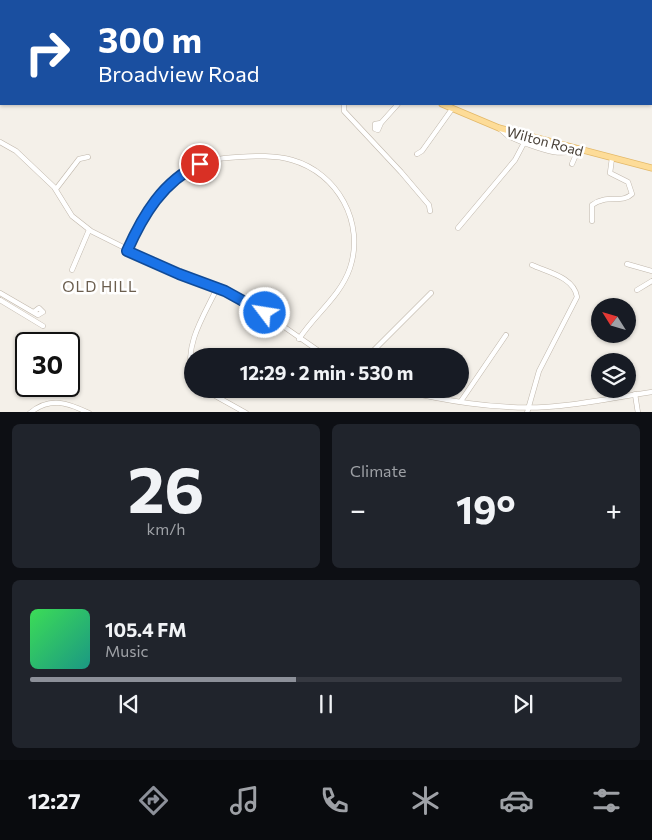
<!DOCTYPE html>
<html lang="en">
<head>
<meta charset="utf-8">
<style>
	body { margin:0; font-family:Commissioner,sans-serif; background:#20242c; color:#f1f3f6; height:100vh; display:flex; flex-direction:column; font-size:19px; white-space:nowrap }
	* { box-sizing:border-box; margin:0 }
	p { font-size:16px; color:#9ea1a6 }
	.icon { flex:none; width:28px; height:28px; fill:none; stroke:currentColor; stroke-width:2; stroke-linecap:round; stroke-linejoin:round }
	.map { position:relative; height:412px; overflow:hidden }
	.drawer { display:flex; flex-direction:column; gap:12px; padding:12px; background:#0d0f14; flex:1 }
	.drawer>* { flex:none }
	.hud { position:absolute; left:0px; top:0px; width:652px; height:105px; box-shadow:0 1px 4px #0004; background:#1a4fa0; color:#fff; overflow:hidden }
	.needle { width:32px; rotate:307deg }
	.tools { position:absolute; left:591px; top:298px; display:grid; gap:10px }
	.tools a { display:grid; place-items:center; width:45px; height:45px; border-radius:50%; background:#171b24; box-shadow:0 1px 4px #0004; font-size:25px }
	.speed { position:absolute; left:15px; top:332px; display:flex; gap:10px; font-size:25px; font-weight:700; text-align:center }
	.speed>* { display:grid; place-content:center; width:65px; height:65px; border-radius:50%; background:#171b24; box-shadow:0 1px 4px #0004; line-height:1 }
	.speed .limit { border:2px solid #111; border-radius:8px; background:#fff; color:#111 }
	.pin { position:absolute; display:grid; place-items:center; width:42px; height:42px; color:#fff; margin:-21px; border:2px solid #fff; border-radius:50%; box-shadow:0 1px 5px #0007 }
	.me { position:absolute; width:55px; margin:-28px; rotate:301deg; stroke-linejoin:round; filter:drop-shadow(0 0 4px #0008) }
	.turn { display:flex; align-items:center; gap:18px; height:105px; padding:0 15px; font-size:22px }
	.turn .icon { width:65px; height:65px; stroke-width:2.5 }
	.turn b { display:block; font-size:35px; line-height:42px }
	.big { font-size:38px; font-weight:700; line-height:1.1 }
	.drawer .tile { flex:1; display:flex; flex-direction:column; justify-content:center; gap:8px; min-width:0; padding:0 18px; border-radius:8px; background:#20242c }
	.drawer .dial { align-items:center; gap:0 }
	.dial b { font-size:65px; line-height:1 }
	.song { display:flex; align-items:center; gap:15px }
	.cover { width:60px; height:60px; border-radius:8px; background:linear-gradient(135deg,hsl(130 70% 55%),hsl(170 70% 35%)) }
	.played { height:5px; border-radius:2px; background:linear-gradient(90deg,#8c9099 45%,#363941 45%) }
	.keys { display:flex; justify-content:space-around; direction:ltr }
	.heat { display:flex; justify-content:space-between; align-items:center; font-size:28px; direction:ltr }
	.drawer .tiles { flex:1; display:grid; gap:12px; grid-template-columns:1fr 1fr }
	.tile:last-child { grid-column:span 2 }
	.trip { position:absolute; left:184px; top:348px; width:285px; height:50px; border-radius:25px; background:#171b24; box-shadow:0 1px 4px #0004; font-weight:700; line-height:50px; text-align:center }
	.tab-bar { display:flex; height:80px; justify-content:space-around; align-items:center; background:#090b0e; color:#9ea1a6 }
	.tab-bar .icon { width:35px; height:35px }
	.tab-bar .on { color:#8c9099 }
	.tab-bar b { font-size:22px; color:#f1f3f6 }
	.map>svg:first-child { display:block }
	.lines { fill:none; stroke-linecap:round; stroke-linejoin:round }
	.minor-casing { stroke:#c0b7ab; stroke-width:5.5 }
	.major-casing { stroke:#e3b868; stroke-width:7 }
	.minor { stroke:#fff; stroke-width:4.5 }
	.major { stroke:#fddc98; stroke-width:5.5 }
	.route-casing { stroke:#114b97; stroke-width:12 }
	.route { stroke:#1a73e8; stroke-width:9 }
	.labels { text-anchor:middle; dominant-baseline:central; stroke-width:5; stroke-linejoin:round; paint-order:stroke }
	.street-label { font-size:14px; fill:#484037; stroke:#fff }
	.neighbourhood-label { font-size:15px; letter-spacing:1px; fill:#6b5e4e; stroke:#fff }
</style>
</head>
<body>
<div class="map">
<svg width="652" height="413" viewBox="0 0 652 413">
	<rect width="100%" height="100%" fill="#f4f0e9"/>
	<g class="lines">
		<g class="minor-casing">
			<g id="minor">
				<polyline points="280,0 281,1"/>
				<polyline points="95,1 96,0"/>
				<polyline points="99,1 100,0"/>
				<polyline points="593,1 594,0"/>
				<polyline points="344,104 344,111 401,172 429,205 430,211"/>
				<polyline points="381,123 375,124 375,129 378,130 381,123 398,104"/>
				<polyline points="0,142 16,151 54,187 72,216 91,231 169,270 247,301 326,356"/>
				<path d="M 524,143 C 539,148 561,158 576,149"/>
				<polyline points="417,154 422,151 452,109"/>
				<polyline points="572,164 578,150"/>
				<polyline points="56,189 79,159 88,157"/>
				<path d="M 592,221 L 592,205 C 606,194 622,204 632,194 L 628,182 L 610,173 L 612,158"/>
				<polyline points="458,228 515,160 524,143 508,136 499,128"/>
				<path d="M 127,251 C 142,218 161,184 195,166 C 209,159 223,158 239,157 C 256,156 275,155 292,160 C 338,173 365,223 350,268 C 340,297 315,314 299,339"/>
				<polyline points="627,264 652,271"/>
				<polyline points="72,270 89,230"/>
				<polyline points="637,290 652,281"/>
				<polyline points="0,293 38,315 43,312 39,308 35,311"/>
				<polyline points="0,300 43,326"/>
				<polyline points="368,356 431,293"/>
				<path d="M 192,374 C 184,344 205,314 217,288"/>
				<polyline points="203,389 246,413"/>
				<path d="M 394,389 C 442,400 495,410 546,407 C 581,405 617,397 652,392"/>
				<polyline points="635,394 638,413"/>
				<polyline points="461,401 506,335"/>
				<path d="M 30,413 C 50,396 68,403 89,413"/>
				<path d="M 527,413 L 539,371 L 577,297 C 574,277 547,272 532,265"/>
			</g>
		</g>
		<g class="major-casing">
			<g id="major">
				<polyline points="0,34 1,34"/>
				<polyline points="442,104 499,128 652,168"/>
			</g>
		</g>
		<use href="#minor" class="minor"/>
		<use href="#major" class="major"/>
	</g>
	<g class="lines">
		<g class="route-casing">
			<path id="route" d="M 200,164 C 163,181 143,215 127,251 L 179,274 L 225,291 L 265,313"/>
		</g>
		<use href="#route" class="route"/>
	</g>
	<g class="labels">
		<g class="street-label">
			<text transform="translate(545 141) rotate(15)">Wilton Road</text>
		</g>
		<g class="neighbourhood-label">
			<text x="100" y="286">OLD HILL</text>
		</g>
	</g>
</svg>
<div class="tools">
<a><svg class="needle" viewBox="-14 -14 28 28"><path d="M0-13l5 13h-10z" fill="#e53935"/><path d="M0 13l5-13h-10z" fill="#9ea1a6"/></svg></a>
<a><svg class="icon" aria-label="layers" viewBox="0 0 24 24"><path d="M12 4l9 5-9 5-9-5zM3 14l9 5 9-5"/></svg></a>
</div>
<div class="speed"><div class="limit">30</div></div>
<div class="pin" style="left:200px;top:164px;background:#d93025"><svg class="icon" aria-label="arrive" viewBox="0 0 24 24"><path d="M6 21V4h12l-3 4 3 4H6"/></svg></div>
<svg class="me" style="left:265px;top:313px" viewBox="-20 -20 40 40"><circle r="17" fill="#1a73e8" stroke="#fff" stroke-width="3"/><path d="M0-11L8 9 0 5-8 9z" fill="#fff"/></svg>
<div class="trip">12:29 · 2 min · 530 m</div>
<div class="hud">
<div class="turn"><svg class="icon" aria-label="right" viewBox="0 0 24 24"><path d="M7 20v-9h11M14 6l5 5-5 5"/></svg><div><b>300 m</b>Broadview Road</div></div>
</div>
</div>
<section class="drawer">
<div class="tiles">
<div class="tile dial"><b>26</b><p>km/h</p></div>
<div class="tile"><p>Climate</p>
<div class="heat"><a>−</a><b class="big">19°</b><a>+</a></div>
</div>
<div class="tile">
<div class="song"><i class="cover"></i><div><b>105.4 FM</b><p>Music</p></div></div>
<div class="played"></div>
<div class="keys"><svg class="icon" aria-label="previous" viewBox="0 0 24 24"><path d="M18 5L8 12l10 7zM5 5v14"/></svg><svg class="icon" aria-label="pause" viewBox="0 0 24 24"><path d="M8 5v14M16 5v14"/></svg><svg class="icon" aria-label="next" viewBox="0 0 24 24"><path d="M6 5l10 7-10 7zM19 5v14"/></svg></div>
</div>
</div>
</section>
<nav class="tab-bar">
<b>12:27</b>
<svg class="icon on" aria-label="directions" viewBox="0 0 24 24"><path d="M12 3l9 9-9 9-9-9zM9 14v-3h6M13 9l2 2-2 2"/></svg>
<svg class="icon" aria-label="music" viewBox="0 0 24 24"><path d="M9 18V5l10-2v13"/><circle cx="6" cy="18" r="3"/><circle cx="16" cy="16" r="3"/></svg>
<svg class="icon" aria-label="phone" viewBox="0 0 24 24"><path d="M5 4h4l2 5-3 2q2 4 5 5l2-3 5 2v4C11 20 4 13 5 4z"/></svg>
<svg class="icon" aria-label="climate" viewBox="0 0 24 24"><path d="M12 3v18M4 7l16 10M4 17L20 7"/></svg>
<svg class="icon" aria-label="car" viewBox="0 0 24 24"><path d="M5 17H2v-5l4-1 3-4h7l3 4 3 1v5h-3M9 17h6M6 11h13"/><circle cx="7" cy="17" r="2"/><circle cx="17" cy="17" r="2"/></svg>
<svg class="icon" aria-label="filters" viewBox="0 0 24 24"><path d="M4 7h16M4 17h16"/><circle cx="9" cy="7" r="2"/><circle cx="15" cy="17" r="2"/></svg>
</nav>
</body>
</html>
